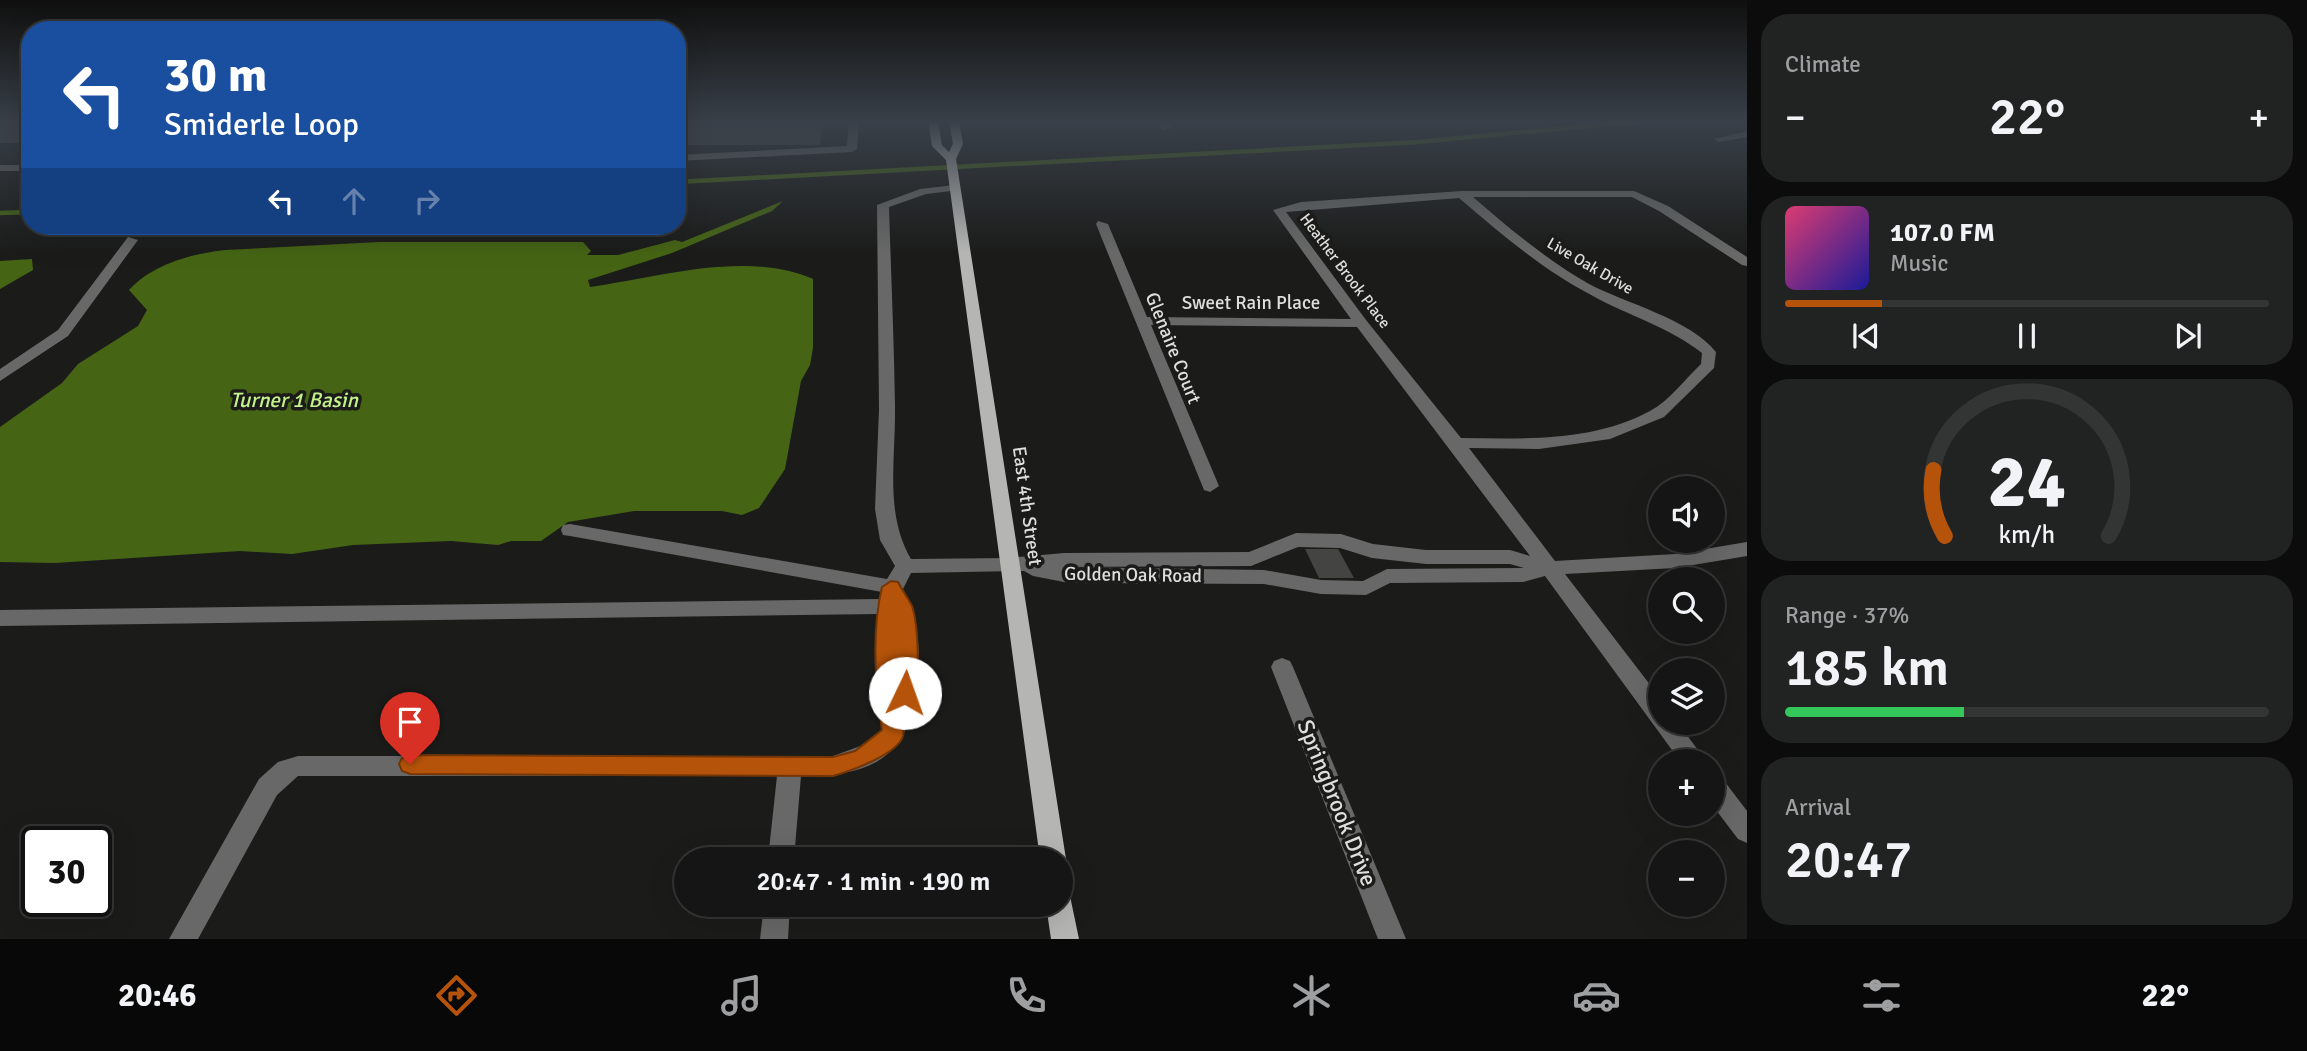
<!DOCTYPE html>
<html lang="en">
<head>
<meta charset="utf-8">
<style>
	body { margin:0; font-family:Signika,sans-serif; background:#212222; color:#f1f3f6; height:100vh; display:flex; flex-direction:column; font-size:26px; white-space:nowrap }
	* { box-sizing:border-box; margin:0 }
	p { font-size:23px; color:#9d9fa0 }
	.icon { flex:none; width:38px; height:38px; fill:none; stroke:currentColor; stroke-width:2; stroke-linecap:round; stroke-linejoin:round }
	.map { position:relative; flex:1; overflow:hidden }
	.details { display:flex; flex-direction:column; gap:14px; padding:14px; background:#0b0c0b; width:560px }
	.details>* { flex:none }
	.hud { position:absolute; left:21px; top:21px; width:665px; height:214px; border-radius:28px; box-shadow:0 7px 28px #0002,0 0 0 2px #333434; background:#1a4fa0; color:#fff; overflow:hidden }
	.fabs { position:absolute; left:1648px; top:476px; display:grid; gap:14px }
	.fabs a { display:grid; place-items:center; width:77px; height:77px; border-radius:50%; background:#141514; box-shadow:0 7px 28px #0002,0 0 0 2px #333434; font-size:35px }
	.speed { position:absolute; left:21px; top:826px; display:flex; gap:14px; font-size:35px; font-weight:700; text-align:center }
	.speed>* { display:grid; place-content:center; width:91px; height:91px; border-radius:50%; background:#141514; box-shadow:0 7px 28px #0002,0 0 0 2px #333434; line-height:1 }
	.speed .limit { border:4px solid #111; border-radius:10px; background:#fff; color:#111 }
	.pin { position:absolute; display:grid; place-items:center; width:60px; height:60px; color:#fff; margin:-72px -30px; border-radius:50% 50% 50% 0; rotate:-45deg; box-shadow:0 0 7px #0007 }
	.pin .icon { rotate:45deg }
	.me { position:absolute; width:77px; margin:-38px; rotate:3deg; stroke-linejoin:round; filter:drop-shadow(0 0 5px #0008) }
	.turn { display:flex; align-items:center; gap:24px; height:147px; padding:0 28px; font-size:32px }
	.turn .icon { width:91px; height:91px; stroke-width:2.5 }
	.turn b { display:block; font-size:49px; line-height:60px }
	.lanes { display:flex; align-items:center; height:66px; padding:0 28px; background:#0003; justify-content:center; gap:35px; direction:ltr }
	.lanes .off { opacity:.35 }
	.big { font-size:52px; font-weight:600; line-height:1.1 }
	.details .widget { flex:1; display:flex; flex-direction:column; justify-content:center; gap:10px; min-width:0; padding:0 24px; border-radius:28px; background:#212222 }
	.details .dial { align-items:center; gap:0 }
	.dial svg { height:182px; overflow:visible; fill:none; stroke:#333434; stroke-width:7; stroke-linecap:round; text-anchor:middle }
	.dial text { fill:#f1f3f6; stroke:none }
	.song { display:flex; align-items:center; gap:21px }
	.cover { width:84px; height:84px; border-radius:10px; background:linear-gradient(135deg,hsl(340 70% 55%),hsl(240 70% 35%)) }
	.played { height:7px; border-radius:4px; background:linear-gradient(90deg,#b45309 20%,#333434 20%) }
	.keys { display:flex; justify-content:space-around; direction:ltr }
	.heat { display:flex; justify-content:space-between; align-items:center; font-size:38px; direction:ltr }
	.charge { height:10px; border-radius:5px; background:linear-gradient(90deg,#34c759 37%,#333434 0) }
	.trip { position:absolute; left:674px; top:847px; width:399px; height:70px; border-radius:35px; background:#141514; box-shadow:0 7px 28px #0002,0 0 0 2px #333434; font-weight:600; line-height:70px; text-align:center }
	.tabs { display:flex; height:112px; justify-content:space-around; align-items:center; background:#080808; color:#9d9fa0 }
	.tabs .icon { width:49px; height:49px }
	.tabs .active { color:#b45309 }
	.tabs b { font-size:32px; color:#f1f3f6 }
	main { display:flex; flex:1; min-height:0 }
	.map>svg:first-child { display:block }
	.water { fill:#466514 }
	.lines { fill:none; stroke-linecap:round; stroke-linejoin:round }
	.stream { stroke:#466514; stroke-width:4.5 }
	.building { fill:#444542 }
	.minor { fill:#676867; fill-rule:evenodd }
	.major { fill:#b5b6b4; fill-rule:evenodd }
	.route { fill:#b45309; stroke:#753606; stroke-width:2 }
	.labels { text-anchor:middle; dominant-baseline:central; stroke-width:7; stroke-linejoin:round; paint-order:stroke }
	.far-street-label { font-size:16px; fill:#dedfdd; stroke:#1b1c1a }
	.street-label { font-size:19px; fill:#dedfdd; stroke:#1b1c1a }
	.water-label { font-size:21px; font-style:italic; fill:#c4f28a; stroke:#1b1c1a }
	.near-street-label { font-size:23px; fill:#dedfdd; stroke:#1b1c1a }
</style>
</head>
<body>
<main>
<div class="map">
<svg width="1747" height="939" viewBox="0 0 1747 939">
	<rect width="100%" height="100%" fill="#1b1c1a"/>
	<g class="water">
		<path d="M 783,201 L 772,211 L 672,253 L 588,280 L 590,287 C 660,277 746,250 813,279 L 813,348 L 810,365 L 801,381 L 785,469 L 759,508 L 742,515 L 722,511 L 634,511 L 568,522 L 541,541 L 511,541 L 498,545 L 451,541 L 353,545 L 292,554 L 240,551 L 55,563 L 0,562 L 0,427 L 62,383 L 78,364 L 138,326 L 147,310 L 129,290 C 153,264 191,254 225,250 L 379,242 L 583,242 L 591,251 L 587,255 L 618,255 L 675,240 L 682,242 Z"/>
		<polygon points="32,259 33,270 0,289 0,261"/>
	</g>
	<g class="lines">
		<g class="stream">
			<polyline points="677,182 1418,142 1640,121"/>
			<polyline points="0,213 30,212"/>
		</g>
	</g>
	<g class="building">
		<rect x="0" y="121" width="30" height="22"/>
		<polygon points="677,121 823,121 820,145 677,145"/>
		<polygon points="1305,549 1338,549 1354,578 1319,578"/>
	</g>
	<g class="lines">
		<g class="minor">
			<polygon points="849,121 859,121 857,149 852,152 677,161 677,155 847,146"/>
			<polygon points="1157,121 1167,121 1172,128 1163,130"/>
			<polygon points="1747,131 1747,137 1719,142 1714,139"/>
			<rect x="0" y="165" width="30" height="6"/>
			<path d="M 955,185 L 959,186 L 959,190 L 926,194 L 889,207 C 891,273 894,340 895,406 C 896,458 884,513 911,559 L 1009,558 L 1064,553 L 1249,552 L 1296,533 L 1341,534 L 1373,544 L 1426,550 L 1510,550 L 1530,556 L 1357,327 L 1151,325 L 1219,486 L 1210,492 L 1204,490 L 1096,224 L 1098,221 L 1108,224 L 1147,317 L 1351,319 L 1273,210 L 1301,202 L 1462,191 L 1634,191 L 1668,206 L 1747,257 L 1747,266 L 1742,265 L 1659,211 L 1632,197 L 1473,197 C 1510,229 1547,260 1589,284 C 1627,304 1690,319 1716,352 L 1714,368 L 1664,417 L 1610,439 L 1539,449 L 1469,448 L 1555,561 L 1675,554 L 1747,542 L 1747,556 L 1675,568 L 1565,574 L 1661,699 L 1661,723 L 1678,723 L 1706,761 L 1680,761 L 1545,576 L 1523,582 L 1390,583 L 1366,595 L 1321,594 L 1264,584 L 1069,583 L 1033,576 L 1024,571 L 911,573 L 903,589 C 918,616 920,643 918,672 C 913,753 880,776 801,776 L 794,859 L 768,859 L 777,776 L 298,776 L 277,795 L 198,939 L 169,939 L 259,779 L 278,762 L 298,756 L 833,756 L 866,744 L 882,731 L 875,668 L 878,614 L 0,626 L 0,610 L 880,599 L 882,592 L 570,536 L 563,535 L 561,530 L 563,525 L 570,524 L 887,579 L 895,566 L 880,540 L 875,509 L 879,409 L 877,205 L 920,189 ZM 1459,198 C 1501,234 1543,270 1593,296 C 1629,316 1669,327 1702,353 L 1701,364 C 1686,378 1669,401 1650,411 C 1592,442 1525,439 1461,438 L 1366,320 L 1286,212 ZM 1298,547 L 1340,548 L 1372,558 L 1426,564 L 1510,564 L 1524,568 L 1387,569 L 1363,581 L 1321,580 L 1264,570 L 1060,567 L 1251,566 Z"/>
			<polygon points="128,237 138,240 68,336 0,381 0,369 58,330"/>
			<polygon points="1282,658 1290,661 1293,667 1406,939 1378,939 1271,667 1274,661"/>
			<polygon points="1713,775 1722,778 1747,811 1747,843 1738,839 1713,806"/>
			<polygon points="764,905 790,905 788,939 760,939"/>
		</g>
		<g class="major">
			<polygon points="928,121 938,121 942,145 949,152 953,144 949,121 959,121 963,144 956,159 1066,859 1060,868 1060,859 1040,859 946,160 932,146"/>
			<polygon points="1060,892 1070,896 1079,939 1051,939 1046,905 1060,905"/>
		</g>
	</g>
	<linearGradient id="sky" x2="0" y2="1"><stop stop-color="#0f0f0e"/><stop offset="0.48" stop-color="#394049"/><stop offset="1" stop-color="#394049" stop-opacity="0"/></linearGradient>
	<rect width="1747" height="253" fill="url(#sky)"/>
	<path class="route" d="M 891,581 L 898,582 C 902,590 908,598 912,606 C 918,624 921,682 913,699 L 905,701 L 898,698 C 899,709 906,726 903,736 C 897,755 850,771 833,776 L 410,774 L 402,771 L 399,764 L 402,758 L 410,755 L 833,757 L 855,751 L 882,730 C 875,684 871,633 882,587 Z"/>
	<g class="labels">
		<g class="far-street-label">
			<text transform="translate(1590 266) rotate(30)">Live Oak Drive</text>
			<text transform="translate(1345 271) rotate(53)">Heather Brook Place</text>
		</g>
		<g class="street-label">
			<text x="1251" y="303">Sweet Rain Place</text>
			<text transform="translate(1173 348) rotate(68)">Glenaire Court</text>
			<text transform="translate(1027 506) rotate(82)">East 4th Street</text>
			<text transform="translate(1133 575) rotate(1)">Golden Oak Road</text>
		</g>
		<g class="water-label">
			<text x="294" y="400">Turner 1 Basin</text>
		</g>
		<g class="near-street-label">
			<text transform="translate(1337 803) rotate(68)">Springbrook Drive</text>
		</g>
	</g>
</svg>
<div class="fabs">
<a><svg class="icon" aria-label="sound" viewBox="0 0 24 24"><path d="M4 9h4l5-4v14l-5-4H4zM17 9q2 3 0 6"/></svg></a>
<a><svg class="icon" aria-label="search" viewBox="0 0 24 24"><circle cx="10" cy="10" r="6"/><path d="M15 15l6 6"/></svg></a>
<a><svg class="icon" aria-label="layers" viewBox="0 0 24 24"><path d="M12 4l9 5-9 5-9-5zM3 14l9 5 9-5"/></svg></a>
<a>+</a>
<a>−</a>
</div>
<div class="speed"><div class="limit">30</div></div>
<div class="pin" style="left:410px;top:764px;background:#d93025"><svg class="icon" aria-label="arrive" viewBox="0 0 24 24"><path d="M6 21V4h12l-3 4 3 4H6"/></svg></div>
<svg class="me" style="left:905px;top:693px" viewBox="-20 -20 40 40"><circle r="19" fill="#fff"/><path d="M0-13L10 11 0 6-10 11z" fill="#b45309"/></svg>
<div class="trip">20:47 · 1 min · 190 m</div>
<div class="hud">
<div class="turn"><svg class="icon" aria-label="left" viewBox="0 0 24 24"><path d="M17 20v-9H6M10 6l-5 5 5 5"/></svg><div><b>30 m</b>Smiderle Loop</div></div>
<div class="lanes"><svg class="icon" aria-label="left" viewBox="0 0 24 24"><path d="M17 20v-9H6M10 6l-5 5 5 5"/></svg><svg class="icon off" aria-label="ahead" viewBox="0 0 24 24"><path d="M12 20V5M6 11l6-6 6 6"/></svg><svg class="icon off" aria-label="right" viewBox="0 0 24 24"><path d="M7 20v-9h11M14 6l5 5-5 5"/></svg></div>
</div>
</div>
<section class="details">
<div class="widget"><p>Climate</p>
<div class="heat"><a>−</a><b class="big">22°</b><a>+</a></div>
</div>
<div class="widget">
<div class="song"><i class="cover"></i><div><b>107.0 FM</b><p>Music</p></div></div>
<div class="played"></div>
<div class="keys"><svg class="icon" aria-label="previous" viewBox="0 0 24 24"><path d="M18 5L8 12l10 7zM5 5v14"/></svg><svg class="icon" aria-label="pause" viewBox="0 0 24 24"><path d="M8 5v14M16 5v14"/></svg><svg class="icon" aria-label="next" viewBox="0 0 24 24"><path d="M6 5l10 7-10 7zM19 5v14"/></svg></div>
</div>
<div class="widget dial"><svg viewBox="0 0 100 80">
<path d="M14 69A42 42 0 1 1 86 69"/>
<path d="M14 69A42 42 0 0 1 9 40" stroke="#b45309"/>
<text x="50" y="56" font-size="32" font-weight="700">24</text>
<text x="50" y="72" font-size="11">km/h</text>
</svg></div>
<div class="widget"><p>Range · 37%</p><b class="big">185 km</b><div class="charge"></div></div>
<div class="widget"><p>Arrival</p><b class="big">20:47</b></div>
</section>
</main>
<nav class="tabs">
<b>20:46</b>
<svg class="icon active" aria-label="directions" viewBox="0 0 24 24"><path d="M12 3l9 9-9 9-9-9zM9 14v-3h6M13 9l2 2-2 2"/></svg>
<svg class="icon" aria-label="music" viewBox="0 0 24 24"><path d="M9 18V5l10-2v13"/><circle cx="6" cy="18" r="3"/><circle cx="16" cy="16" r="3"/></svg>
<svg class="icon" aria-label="phone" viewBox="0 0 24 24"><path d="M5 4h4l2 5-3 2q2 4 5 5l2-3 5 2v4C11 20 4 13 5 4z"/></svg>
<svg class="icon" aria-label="climate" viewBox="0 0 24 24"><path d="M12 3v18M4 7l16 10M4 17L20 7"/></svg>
<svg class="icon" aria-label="car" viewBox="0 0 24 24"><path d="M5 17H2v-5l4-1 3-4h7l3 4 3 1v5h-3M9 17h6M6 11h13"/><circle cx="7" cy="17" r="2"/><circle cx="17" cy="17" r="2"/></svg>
<svg class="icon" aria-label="filters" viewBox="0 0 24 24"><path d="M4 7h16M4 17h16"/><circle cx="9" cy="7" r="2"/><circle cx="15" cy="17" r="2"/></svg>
<b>22°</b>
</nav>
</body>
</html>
